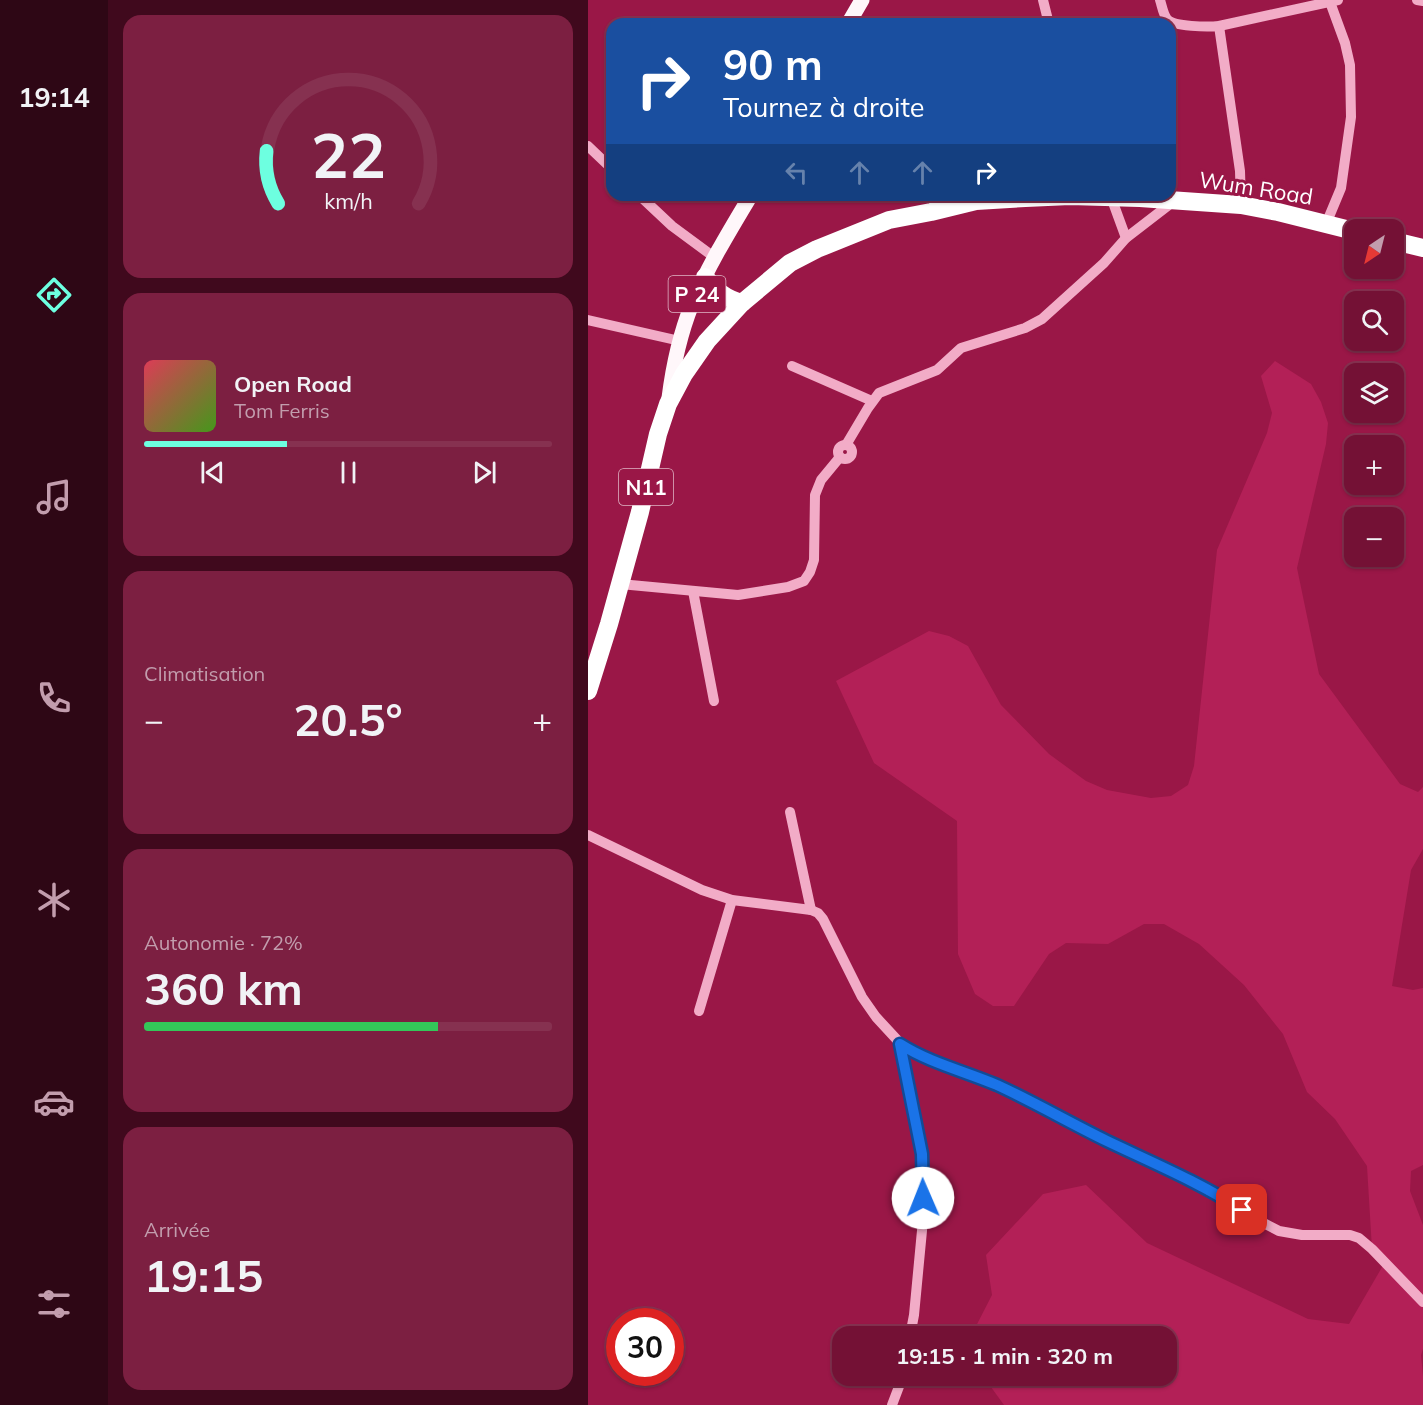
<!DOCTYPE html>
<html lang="fr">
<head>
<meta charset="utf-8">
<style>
	body { margin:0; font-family:Mulish,sans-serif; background:#7c1f41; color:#f1f3f6; height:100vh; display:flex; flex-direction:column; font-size:22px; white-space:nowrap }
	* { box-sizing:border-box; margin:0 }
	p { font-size:20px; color:#c29dad }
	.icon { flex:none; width:33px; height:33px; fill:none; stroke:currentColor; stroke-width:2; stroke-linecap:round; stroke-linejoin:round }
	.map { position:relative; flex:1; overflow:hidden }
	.sheet { display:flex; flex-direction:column; gap:15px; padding:15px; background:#40091d; width:480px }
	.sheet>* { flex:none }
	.top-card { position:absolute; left:18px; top:18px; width:570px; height:183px; border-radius:18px; box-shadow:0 2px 4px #0004,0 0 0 2px #863150; background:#1a4fa0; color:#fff; overflow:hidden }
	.needle { width:39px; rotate:215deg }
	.tools { position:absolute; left:756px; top:219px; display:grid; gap:12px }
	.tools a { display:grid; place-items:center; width:60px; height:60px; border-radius:12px; background:#741135; box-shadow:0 2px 4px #0004,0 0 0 2px #863150; font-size:30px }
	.speed { position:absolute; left:18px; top:1308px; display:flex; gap:12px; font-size:30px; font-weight:700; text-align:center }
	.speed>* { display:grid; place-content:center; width:78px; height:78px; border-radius:50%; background:#741135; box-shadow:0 2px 4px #0004,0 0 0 2px #863150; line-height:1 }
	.speed .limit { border:9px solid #d22; background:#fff; color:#111 }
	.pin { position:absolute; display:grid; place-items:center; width:51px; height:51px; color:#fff; margin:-26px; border-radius:12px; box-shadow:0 3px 9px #0006 }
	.me { position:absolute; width:66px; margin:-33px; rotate:359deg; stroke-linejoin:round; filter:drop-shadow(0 0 4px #0008) }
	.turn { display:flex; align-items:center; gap:21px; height:126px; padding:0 18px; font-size:27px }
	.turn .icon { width:78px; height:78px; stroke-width:2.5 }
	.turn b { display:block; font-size:42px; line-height:51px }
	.lanes { display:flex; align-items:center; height:57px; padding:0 18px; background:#0003; justify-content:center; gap:30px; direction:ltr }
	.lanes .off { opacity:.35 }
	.big { font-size:45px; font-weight:700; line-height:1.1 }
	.sheet .card { flex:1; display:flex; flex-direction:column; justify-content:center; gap:9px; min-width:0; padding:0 21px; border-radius:18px; background:#7c1f41 }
	.sheet .dial { align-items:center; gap:0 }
	.dial svg { height:156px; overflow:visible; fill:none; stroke:#863150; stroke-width:7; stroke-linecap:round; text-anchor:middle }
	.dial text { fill:#f1f3f6; stroke:none }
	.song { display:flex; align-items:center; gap:18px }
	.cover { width:72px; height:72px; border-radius:9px; background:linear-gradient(135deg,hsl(350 70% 55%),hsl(100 70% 35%)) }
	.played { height:6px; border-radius:3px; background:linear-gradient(90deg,#6dffe0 35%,#863150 35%) }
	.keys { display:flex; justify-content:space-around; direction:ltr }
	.heat { display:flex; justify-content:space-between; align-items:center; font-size:33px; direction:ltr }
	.charge { height:9px; border-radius:4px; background:linear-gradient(90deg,#34c759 72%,#863150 0) }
	.trip { position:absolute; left:244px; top:1326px; width:345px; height:60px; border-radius:18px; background:#741135; box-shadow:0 2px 4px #0004,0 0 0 2px #863150; font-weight:700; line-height:60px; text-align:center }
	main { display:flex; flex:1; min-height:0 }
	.tabs { display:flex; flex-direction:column; width:108px; justify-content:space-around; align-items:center; background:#2e0715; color:#c29dad }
	.tabs .icon { width:42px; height:42px }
	.tabs .on { color:#6dffe0 }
	.tabs b { font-size:27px; color:#f1f3f6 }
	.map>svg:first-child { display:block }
	.green { fill:#b32057 }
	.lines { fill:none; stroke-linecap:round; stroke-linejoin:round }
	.minor { stroke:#f2acc7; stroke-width:10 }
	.major { stroke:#fff7fa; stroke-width:15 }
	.highway { stroke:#fff; stroke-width:18 }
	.route-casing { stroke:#114b97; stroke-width:15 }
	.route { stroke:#1a73e8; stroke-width:10 }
	.labels { text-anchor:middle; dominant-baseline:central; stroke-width:6; stroke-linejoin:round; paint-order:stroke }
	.shield { fill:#9a1747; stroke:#e1b9c8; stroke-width:1.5 }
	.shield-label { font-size:21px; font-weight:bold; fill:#fff }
	.street-label { font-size:22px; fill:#fff; stroke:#9a1747 }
</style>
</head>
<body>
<main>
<nav class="tabs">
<b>19:14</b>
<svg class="icon on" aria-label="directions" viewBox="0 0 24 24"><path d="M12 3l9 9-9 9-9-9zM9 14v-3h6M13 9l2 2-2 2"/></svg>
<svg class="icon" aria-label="music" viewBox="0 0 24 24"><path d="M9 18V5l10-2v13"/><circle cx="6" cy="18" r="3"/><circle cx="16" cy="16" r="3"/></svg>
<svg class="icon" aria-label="phone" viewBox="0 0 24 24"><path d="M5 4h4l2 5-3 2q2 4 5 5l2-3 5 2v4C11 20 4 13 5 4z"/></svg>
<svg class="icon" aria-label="climate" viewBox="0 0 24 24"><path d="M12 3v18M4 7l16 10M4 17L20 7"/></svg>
<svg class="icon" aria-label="car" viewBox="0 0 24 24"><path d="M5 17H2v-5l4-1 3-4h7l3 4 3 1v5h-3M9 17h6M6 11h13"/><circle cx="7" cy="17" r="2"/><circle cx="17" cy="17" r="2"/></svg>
<svg class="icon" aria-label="filters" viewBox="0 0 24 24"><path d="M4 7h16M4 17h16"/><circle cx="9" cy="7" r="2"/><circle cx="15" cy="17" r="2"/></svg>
</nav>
<section class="sheet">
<div class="card dial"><svg viewBox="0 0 100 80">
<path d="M14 69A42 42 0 1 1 86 69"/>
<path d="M14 69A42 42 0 0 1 8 42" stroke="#6dffe0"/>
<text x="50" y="56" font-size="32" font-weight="700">22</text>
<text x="50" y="72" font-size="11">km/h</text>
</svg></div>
<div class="card">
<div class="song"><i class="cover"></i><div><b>Open Road</b><p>Tom Ferris</p></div></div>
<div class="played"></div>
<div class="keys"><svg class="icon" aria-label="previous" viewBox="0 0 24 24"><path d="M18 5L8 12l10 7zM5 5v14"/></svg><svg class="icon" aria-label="pause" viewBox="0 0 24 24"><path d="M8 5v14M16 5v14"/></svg><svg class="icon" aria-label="next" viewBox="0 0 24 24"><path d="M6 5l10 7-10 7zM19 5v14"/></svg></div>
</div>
<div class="card"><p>Climatisation</p>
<div class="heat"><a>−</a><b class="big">20.5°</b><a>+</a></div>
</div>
<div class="card"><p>Autonomie · 72%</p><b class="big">360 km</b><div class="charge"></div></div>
<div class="card"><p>Arrivée</p><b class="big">19:15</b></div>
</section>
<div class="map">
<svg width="835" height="1405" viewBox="0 0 835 1405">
	<rect width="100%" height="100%" fill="#9a1747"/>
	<polygon class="green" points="687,361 723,384 733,402 740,423 738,444 709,568 731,674 812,784 830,792 835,787 835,849 823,870 804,986 825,990 835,988 835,1165 823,1171 822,1191 835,1225 835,1349 833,1355 835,1376 835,1405 416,1405 395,1376 579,1376 579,1336 386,1336 385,1332 404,1295 398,1255 455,1194 498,1185 559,1243 720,1319 761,1324 797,1262 784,1249 779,1166 747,1119 719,1092 695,1034 656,985 611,944 576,924 556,924 520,944 478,943 461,954 426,1006 405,1006 387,994 370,954 369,821 286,763 248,681 341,631 361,636 380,646 413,705 461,754 498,781 519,790 563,798 583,796 600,785 606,766 629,550 679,433 684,413 673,376"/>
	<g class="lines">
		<g class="minor">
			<polyline points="455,0 461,24"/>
			<path d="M 572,0 C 574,6 575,14 579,19 C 585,27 621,27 631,26 L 750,0"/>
			<polyline points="829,0 835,1"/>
			<polyline points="631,26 652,171 653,205"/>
			<polyline points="0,146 24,169"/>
			<polyline points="51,195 84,226 126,257"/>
			<polyline points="523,197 538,238"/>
			<polyline points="738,224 753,188 763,117 762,65 757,43 742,2"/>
			<polyline points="0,320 92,341"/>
			<polyline points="204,366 284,401"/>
			<polyline points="258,445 280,408 291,393 349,370 373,348 437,328 454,319 516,263 538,238 586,201"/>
			<circle cx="257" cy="452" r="7"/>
			<polyline points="32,584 150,595 200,587 216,581 222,572 226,560 227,495 233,480 252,457"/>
			<polyline points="105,591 126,701"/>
			<polyline points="202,812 223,910"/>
			<polyline points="0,835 114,890 144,900 223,910 230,913 235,919 274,997 288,1017 312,1043 330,1055 404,1083 434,1097 472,1118 605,1181 668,1219 691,1231 714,1235 762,1235 771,1238 784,1249 835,1302"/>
			<polyline points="111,1011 144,900"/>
			<polyline points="312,1043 334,1154 335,1220 326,1315 322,1336"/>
			<polyline points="304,1405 315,1376"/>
		</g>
		<g class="major">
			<polyline points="260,24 274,0"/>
			<path d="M 81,398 C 85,366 92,334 104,304 C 120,266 142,230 163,195"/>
		</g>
		<g class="highway">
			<polyline points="806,241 835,248"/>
			<path d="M 117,277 C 129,291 136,298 154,303"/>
			<polyline points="0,691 21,624 52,512 70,434 80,404 96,374 119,341 154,303 202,263 229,249 301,220 343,212 388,201 437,198 482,196 552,198 653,205 690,212 766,231"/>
		</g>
	</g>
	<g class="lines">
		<g class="route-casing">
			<path id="route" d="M 335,1198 L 334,1154 L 312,1044 C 342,1063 376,1071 409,1085 C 446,1102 482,1123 519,1141 C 565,1163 611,1182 654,1210"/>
		</g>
		<use href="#route" class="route"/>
	</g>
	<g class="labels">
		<g class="shield">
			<rect x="80.5" y="276" width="57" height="36" rx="4.5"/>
			<rect x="31" y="469" width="54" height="36" rx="4.5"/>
		</g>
		<g class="shield-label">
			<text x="109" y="294">P 24</text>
			<text x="58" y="487">N11</text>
		</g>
		<g class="street-label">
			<text transform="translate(668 188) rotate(9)">Wum Road</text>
		</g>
	</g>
</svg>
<div class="tools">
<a><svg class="needle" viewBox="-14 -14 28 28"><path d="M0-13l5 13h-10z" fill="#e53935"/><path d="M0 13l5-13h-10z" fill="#c29dad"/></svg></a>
<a><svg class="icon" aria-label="search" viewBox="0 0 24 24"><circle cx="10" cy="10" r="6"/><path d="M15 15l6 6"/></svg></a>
<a><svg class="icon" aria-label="layers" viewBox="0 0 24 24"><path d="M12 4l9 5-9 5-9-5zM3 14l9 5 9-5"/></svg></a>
<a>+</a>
<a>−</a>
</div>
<div class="speed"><div class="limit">30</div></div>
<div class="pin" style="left:654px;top:1210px;background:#d93025"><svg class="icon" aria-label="arrive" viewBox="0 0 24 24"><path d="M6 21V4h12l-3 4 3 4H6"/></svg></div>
<svg class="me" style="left:335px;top:1198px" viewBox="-20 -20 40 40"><circle r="19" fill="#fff"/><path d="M0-13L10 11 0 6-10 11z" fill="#1a73e8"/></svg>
<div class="trip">19:15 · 1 min · 320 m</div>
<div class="top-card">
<div class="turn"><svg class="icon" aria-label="right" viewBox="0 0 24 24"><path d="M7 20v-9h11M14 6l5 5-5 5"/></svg><div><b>90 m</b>Tournez à droite</div></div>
<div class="lanes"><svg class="icon off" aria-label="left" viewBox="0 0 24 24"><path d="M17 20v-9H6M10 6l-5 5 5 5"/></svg><svg class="icon off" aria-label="ahead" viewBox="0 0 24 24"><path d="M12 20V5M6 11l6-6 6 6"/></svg><svg class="icon off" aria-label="ahead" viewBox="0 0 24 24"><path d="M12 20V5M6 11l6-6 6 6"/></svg><svg class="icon" aria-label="right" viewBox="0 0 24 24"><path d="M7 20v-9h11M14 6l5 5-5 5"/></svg></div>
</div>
</div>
</main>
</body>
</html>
